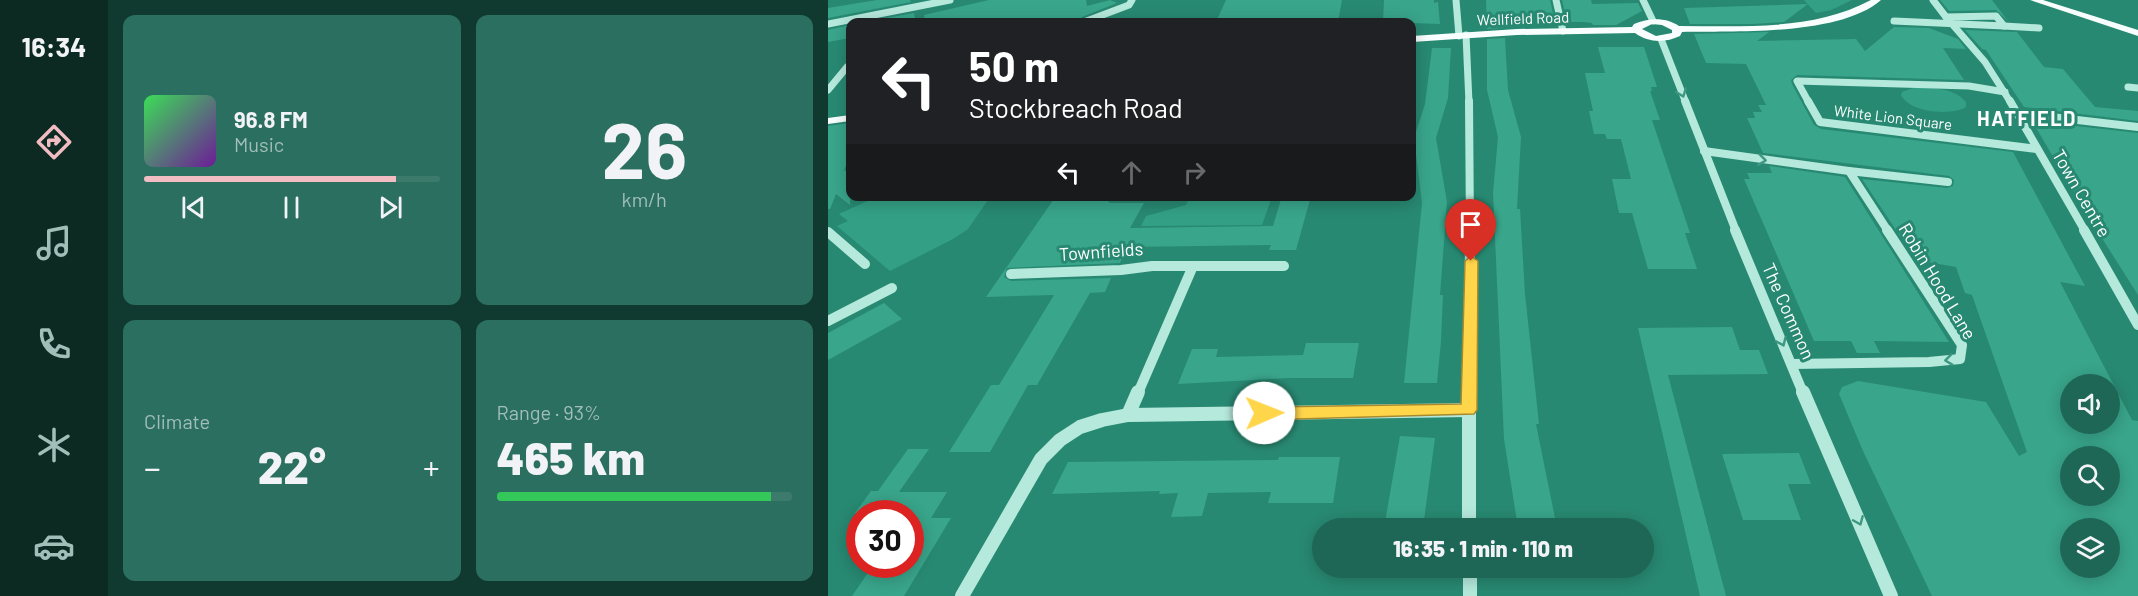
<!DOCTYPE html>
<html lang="en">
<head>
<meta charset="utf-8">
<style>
	body { margin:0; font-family:Barlow,sans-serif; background:#2b6f60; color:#f1f3f6; height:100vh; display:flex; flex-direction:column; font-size:22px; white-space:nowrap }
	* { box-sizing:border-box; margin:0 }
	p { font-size:20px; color:#a1beb9 }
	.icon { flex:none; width:33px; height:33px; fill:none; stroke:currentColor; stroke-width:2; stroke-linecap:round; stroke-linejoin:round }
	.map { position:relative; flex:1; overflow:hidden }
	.side { display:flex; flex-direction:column; gap:15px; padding:15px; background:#10392f; width:720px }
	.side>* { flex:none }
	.guide { position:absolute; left:18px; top:18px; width:570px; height:183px; border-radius:12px; box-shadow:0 3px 15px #0003; background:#202124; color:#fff; overflow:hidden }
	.buttons { position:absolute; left:1232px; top:374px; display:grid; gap:12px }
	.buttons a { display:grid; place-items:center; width:60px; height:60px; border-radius:50%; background:#1e6756; box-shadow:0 3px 15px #0003; font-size:30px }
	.speed { position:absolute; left:18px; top:500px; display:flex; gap:12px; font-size:30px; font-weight:700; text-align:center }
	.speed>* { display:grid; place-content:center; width:78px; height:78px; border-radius:50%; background:#1e6756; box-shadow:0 3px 15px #0003; line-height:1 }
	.speed .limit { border:9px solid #d22; background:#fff; color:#111 }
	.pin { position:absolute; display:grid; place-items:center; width:51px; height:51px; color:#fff; margin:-62px -26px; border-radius:50% 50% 50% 0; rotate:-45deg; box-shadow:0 0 6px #0007 }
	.pin .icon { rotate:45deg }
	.me { position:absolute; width:66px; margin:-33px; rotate:89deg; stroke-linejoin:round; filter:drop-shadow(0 0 4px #0008) }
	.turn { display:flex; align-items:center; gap:21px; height:126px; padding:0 24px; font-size:27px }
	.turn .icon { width:78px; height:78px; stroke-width:2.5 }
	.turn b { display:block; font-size:42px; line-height:51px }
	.lanes { display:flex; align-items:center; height:57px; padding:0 24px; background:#0003; justify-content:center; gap:30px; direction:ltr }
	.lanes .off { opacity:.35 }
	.big { font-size:45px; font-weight:800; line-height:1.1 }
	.side .card { flex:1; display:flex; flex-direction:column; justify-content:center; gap:9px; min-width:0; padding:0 21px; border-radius:12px; background:#2b6f60 }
	.side .dial { align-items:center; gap:0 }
	.dial b { font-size:78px; line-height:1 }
	.song { display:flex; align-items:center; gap:18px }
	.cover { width:72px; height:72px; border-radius:9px; background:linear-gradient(135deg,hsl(130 70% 55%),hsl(280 70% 35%)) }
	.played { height:6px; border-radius:3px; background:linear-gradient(90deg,#f1bdc3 85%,#3c7b6c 85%) }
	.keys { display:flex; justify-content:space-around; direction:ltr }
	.heat { display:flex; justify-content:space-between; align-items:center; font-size:33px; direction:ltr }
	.charge { height:9px; border-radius:4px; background:linear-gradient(90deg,#34c759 93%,#3c7b6c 0) }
	.side .tiles { flex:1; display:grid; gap:15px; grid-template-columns:repeat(2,1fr) }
	.trip { position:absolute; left:484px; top:518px; width:342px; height:60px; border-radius:30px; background:#1e6756; box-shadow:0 3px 15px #0003; font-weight:800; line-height:60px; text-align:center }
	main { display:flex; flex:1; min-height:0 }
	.tabs { display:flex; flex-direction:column; width:108px; justify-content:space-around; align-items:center; background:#0c2922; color:#a1beb9 }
	.tabs .icon { width:42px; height:42px }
	.tabs .active { color:#f1bdc3 }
	.tabs b { font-size:27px; color:#f1f3f6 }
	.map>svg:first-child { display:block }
	.green { fill:#33a085 }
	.building { fill:#39a58b; fill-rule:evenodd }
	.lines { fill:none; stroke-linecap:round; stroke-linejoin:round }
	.minor-far3 { stroke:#b5e9dc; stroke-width:7 }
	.minor-far2 { stroke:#b5e9dc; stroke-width:8 }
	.minor-far1 { stroke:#b5e9dc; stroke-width:10 }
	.minor { stroke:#b5e9dc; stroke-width:14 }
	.major { fill:#f8fefd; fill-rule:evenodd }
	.oneway { stroke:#3d9782 }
	.route { fill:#ffd54a; stroke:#a68a30; stroke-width:1.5 }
	.labels { text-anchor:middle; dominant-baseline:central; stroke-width:6; stroke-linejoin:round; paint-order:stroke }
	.far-street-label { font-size:15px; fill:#fff; stroke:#288972 }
	.street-label { font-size:18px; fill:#fff; stroke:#288972 }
	.far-district-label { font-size:20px; font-weight:bold; letter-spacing:1.5px; fill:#fff; stroke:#288972 }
</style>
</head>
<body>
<main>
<nav class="tabs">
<b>16:34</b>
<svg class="icon active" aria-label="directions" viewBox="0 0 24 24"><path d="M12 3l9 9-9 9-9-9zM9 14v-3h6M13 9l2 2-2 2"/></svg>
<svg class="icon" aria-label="music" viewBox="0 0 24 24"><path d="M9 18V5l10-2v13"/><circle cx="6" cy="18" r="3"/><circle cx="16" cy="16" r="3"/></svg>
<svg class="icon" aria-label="phone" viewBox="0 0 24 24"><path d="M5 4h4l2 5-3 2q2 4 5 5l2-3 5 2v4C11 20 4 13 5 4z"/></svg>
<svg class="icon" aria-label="climate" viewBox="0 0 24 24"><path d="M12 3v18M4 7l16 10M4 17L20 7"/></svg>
<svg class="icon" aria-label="car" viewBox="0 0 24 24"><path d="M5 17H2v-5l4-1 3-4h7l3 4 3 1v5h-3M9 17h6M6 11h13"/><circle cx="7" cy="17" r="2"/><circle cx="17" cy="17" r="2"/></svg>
</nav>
<section class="side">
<div class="tiles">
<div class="card">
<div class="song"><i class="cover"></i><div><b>96.8 FM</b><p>Music</p></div></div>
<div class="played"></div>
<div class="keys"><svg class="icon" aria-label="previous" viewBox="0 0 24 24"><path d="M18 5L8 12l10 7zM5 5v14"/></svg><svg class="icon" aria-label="pause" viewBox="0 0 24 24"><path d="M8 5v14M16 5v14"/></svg><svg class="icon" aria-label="next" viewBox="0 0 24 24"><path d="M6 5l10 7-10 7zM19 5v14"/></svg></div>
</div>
<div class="card dial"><b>26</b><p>km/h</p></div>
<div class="card"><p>Climate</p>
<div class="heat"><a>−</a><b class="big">22°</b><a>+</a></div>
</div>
<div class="card"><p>Range · 93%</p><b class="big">465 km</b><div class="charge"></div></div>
</div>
</section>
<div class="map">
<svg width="1310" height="596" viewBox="0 0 1310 596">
	<rect width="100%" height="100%" fill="#288972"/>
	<g class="green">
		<polygon points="976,0 1024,0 1003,10 988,13"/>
		<path d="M 1085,88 C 1104,88 1125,87 1138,102 L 1138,107 C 1123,116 1082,113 1073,95 L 1074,92 Z"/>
		<polygon points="48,197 48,196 162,197 140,229 125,239 62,271 9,226 20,221 11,214"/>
		<polygon points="362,197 363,196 444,197 434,225 313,226 318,216 358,205"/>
	</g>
	<g class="building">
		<polygon points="49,0 82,0 83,2 0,18 0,8"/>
		<polygon points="161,0 258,0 259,6 282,0 289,3 254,17 251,22 97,22 96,15"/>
		<polygon points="398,0 514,0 510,22 388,22"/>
		<polygon points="556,0 606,0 606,3 610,2 612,24 555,22"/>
		<polygon points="658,0 722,0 727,22 675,22 676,28 659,29"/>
		<polygon points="734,0 763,0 764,4 810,3 814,11 788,25 765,25 764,23 755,22 739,22"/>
		<polygon points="1112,0 1164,0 1180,21 1168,10 1121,11"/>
		<polygon points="980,4 956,22 925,24 862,24 856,8"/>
		<polygon points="86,13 88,22 37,22"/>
		<polygon points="22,25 22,38 0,42 0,30"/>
		<path d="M 1066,27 L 1101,28 L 1130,39 L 1138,49 L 1115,48 L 1136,80 L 969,75 L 963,80 L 964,84 L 986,125 L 993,129 L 1185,152 L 1257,286 L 1232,282 L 1304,420 L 1310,421 L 1310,596 L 1104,596 L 1035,451 L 1011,394 L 1014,387 L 1030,381 L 1158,402 L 1191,456 L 1199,452 L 1144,295 L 1137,293 L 1128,267 L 1088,260 L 1034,179 L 1119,188 L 1125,186 L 1126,180 L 1121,176 L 935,153 L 919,118 L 927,118 L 925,112 L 934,112 L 930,105 L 938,105 L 918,64 L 878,63 L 866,34 L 941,32 L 929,41 L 1028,39 L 1037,51 ZM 1242,384 L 1281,384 L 1281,423 L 1242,423 ZM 1242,456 L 1281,456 L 1281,495 L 1242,495 ZM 1242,528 L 1281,528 L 1281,567 L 1242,567 Z"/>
		<polygon points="1137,30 1189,32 1216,67 1235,69 1267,107 1310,111 1310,121 1196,107 1158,50 1154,49"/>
		<polygon points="677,38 680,90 693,137 689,209 692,209 697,294 711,424 708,424 729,528 690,528 676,439 665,193 670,137 659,90 659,39"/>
		<polygon points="770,47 816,47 829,87 823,87 824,91 822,91 832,120 824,120 862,233 857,233 869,269 820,269 804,213 791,213 784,179 803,179 793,139 779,139 777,134 766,134 761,111 765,111 757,73 777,73"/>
		<polygon points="604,48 623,48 620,98 608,138 619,202 612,295 615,295 613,341 609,383 576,383 594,203 586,138 597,104"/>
		<polygon points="1204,121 1310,133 1310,295 1265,224"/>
		<polygon points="22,123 22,154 16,171 22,170 22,205 8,194 2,209 0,209 0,126"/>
		<polygon points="941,166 1017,177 1121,342 1046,341 1052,353 1029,353 1023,341 986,341 916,179 922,179 919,173 944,173"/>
		<polygon points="228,196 274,196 282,203 316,203 302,228 445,226 454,196 483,196 468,250 441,250 443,245 299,247 292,263 179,268 176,277 183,281 283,278 277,292 262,293 209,385 200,385 162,452 121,452 163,385 171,385 226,295 158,297"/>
		<polygon points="56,303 74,319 0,360 0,333"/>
		<polygon points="904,327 912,350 931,350 940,374 840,375 898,596 872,596 810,328"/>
		<polygon points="478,343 531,343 525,378 461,378 350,384 364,349 390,349 388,357 475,355"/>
		<polygon points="572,436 607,438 595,528 556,528"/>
		<polygon points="80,449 101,449 71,492 119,492 103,518 123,518 76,596 24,596 46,564 82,564 82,513 27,513 43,491 50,491"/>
		<polygon points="971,453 983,484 960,484 973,520 915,520 894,454"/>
		<polygon points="451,457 512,457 505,503 440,503 443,492 380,493 374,516 343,517 350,493 331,494 332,491 224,494 240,462 450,460"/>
	</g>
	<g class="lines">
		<g class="minor-far3">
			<polyline points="628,0 631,36"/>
			<polyline points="728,0 735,31"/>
			<polyline points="815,0 825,21"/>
			<polyline points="1118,17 1157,62 1183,103"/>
			<polyline points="1066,21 1176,26 1168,16 1118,17 1105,0"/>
			<polyline points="256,22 301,5 304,0"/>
			<polyline points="0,24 122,0"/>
			<polyline points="1176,26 1211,28"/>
			<polyline points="638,35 641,103"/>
			<polyline points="833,39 858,103"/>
			<polyline points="1300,87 1310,88"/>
			<polyline points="0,90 19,67"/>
			<polyline points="981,103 969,81 1141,86 1177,92"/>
		</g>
		<g class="minor-far2">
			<polyline points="641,101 642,231"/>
			<polyline points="857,101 908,231"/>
			<polyline points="980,101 992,122 1209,149"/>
			<polyline points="1182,101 1257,231"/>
			<polyline points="1189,113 1310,127"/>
			<polyline points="876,151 1021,171 1060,231"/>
			<polyline points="1021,171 1120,182"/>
		</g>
		<g class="minor-far1">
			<polyline points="907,230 975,393"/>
			<polyline points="1256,230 1310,325"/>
			<polyline points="0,232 37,264"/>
			<polyline points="183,274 293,270 324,266 456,266"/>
			<polyline points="0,321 64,288"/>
			<polyline points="964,364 1101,362 1132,359 1134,345 1059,230"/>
			<polyline points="310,393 365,266"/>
			<polyline points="641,393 642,230"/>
		</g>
		<g class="minor">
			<polyline points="975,392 1063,596"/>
			<polyline points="300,415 310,392"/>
			<polyline points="641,528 641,392"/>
			<polyline points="642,567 642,596"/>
			<polyline points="134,596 213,459 232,440 252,427 274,420 300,415 641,410"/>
		</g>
		<g class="major">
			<path d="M 1043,0 L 1053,0 C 1012,36 907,31 854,32 L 852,36 C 837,43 821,43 807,33 L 689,35 L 584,42 L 584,36 L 689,29 L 804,27 L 806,24 C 821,18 837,17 851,26 C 915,26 985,31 1043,0 ZM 824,24 L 834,25 L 844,30 L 844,33 L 828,36 L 814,29 Z"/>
			<polygon points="1202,0 1215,0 1310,30 1310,36"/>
			<polygon points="22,115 22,121 0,124 0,118"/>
		</g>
	</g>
	<defs><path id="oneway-chevron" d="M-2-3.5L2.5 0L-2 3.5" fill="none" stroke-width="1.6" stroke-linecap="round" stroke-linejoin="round" transform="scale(1.5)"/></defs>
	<g class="oneway">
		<use href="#oneway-chevron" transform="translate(854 93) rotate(69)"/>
		<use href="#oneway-chevron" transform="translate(934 160) rotate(7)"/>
		<use href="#oneway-chevron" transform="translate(954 342) rotate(66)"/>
		<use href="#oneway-chevron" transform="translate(1121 360) rotate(173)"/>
		<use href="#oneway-chevron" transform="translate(1031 521) rotate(67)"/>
	</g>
	<polygon class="route" points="643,256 650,261 649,410 646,414 436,420 431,418 428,413 431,409 436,407 633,404 637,261"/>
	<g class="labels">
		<g class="far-street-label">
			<text transform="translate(695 18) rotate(-2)">Wellfield Road</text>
			<text transform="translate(1065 117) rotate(7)">White Lion Square</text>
		</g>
		<g class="street-label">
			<text transform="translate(1254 193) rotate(60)">Town Centre</text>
			<text transform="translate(273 251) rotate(-4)">Townfields</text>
			<text transform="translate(1110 281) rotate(59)">Robin Hood Lane</text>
			<text transform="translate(961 311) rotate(66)">The Common</text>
		</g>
		<g class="far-district-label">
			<text x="1199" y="118">HATFIELD</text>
		</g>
	</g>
</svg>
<div class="buttons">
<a><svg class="icon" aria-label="sound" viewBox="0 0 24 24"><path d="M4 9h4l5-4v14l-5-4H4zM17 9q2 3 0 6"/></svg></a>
<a><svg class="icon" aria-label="search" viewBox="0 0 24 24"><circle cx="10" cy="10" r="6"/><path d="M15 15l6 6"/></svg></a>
<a><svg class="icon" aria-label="layers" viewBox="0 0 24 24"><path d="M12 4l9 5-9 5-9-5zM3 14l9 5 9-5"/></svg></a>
</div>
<div class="speed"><div class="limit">30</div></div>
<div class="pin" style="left:643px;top:261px;background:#d93025"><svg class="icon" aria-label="arrive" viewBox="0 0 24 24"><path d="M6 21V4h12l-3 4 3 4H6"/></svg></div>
<svg class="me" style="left:436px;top:413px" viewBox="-20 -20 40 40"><circle r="19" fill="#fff"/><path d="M0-13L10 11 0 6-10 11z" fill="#ffd54a"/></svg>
<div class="trip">16:35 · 1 min · 110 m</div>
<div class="guide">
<div class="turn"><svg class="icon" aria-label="left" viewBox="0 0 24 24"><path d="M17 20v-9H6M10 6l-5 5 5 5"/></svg><div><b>50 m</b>Stockbreach Road</div></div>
<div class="lanes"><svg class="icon" aria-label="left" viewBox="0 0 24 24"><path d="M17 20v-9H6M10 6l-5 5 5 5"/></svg><svg class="icon off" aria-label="ahead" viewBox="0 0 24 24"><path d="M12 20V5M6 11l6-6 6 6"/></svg><svg class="icon off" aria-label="right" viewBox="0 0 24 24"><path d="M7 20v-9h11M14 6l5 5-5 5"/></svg></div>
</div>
</div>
</main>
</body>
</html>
